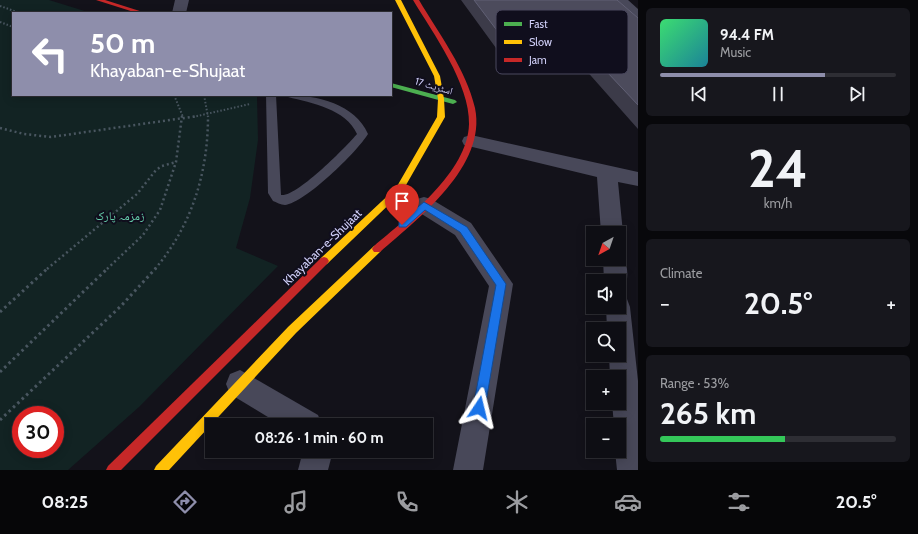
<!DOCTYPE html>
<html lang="en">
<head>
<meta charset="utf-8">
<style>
	body { margin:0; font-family:Cabin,"Noto Naskh Arabic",sans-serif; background:#17171d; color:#f1f3f6; height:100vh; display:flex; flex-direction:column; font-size:15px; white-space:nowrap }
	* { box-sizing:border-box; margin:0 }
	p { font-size:13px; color:#9b9ca0 }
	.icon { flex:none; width:22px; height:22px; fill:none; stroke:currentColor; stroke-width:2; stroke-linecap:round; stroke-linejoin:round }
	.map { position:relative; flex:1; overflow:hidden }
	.sheet { display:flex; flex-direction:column; gap:8px; padding:8px; background:#08080b; width:280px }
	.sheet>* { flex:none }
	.top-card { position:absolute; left:12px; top:12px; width:380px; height:84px; border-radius:0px; box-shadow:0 2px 10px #0003,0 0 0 1px #2e2e34; background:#8e8eab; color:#fff; overflow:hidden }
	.needle { width:26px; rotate:220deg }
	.controls { position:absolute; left:586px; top:226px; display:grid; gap:8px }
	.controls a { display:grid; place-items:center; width:40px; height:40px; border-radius:0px; background:#0e0e14; box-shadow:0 2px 10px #0003,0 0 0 1px #2e2e34; font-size:20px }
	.speed { position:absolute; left:12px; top:406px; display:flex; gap:8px; font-size:20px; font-weight:700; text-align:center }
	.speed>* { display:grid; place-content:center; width:52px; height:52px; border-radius:50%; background:#0e0e14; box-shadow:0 2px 10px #0003,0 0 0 1px #2e2e34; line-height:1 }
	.speed .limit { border:6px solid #d22; background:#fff; color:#111 }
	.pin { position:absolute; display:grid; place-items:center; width:34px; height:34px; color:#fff; margin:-41px -17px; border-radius:50% 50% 50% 0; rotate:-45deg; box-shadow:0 0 4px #0007 }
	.pin .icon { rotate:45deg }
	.me { position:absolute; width:44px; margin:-22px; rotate:10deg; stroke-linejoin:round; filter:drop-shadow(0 0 3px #0008) }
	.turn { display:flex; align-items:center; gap:14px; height:84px; padding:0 12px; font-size:18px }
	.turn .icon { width:52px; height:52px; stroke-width:2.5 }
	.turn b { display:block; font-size:28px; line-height:34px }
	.big { font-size:30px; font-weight:700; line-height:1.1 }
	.sheet .tile { flex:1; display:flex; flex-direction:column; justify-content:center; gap:6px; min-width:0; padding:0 14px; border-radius:6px; background:#17171d }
	.sheet .dial { align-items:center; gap:0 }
	.dial b { font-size:52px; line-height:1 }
	.song { display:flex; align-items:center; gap:12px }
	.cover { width:48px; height:48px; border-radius:6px; background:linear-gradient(135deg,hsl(140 70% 55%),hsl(190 70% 35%)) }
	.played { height:4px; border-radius:2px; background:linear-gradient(90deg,#8e8eab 70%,#2e2e34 70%) }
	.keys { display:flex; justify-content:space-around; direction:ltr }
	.heat { display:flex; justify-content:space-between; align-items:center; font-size:22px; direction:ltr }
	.charge { height:6px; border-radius:3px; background:linear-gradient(90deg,#34c759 53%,#2e2e34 0) }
	.trip { position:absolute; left:205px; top:418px; width:228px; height:40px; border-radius:0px; background:#0e0e14; box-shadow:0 2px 10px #0003,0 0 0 1px #2e2e34; font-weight:700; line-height:40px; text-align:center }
	.tabs { display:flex; height:64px; justify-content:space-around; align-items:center; background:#060608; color:#9b9ca0 }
	.tabs .icon { width:28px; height:28px }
	.tabs .active { color:#8e8eab }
	.tabs b { font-size:18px; color:#f1f3f6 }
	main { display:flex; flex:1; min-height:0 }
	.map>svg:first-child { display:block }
	.green { fill:#122323; fill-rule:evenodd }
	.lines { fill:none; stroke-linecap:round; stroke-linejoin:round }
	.path-far2 { stroke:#495660; stroke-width:2; stroke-dasharray:1.5 2; stroke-linecap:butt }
	.path-far1 { stroke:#495660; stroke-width:2.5; stroke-dasharray:2 3; stroke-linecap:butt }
	.path { stroke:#495660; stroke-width:3; stroke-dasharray:2.5 3.5; stroke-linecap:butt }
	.lane { fill:#484859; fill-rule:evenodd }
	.street { fill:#484859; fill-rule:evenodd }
	.fast { fill:#4caf50; fill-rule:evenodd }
	.slow { fill:#ffc107; fill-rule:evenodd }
	.jam { fill:#c62828; fill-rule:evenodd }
	.wall { fill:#3c3b49 }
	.building { fill:#4c4b5c; stroke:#616075 }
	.route { fill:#1a73e8; stroke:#114b97 }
	.labels { text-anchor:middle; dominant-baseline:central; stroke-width:4; stroke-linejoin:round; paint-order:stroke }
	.far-street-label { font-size:10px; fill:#d1d0f9; stroke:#100e1d }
	.park-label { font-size:12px; fill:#66d0ac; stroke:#100e1d }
	.street-label { font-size:12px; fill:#d1d0f9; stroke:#100e1d }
	.key { fill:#100e1d; stroke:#4a485f; stroke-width:1 }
	.key-label { font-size:11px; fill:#d1d0f9 }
</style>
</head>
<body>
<main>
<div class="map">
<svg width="638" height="470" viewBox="0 0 638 470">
	<rect width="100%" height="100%" fill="#13121a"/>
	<path class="green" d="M 0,0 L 49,0 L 91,13 L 13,13 L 13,95 L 256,95 L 257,97 L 258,140 L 250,198 L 236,248 L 278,266 L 139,407 L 68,470 L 0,470 ZM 21,415 L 55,415 L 55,449 L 21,449 Z"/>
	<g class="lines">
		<g class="path-far2">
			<polyline points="0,6 20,13"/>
			<polyline points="0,22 13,27"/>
			<polyline points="174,95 183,117"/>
			<polyline points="204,95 208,117"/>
			<polyline points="193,117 250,104"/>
		</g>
		<g class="path-far1">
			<polyline points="0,128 24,134 51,137 198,116"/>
			<polyline points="47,269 137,194 156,170 162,166 176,162"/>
			<polyline points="107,269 143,235 160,210 176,162 182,116"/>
			<path d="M 155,269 C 192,225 208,173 208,116"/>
		</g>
		<g class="path">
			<polyline points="0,312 48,268"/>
			<polyline points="0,372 108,268"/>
			<polyline points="0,420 121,306 156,268"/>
		</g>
		<path class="lane" d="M 266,95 L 276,95 L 281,195 C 296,198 347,146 357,134 C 346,109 312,103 288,97 L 287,95 C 317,95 355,104 368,134 C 357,152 305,203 285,205 C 281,205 276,202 273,201 L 268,193 Z"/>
		<g class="street">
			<polygon points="175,0 189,0 186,13 172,13"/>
			<polygon points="613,0 628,0 638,9 638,20 633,19"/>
			<polygon points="471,135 638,172 638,186 618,182 623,233 620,239 619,233 601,233 597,177 464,145 462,141 464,137"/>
			<polygon points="424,197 431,199 471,223 513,284 483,470 453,470 489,286 455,235 417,211 414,205 417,199"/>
			<path d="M 619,251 L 622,252 C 627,263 630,277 624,288 L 619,290 L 619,281 L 604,281 L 603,259 L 619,259 Z"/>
			<polygon points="619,296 627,299 630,307 638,381 638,470 617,470 615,451 619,451 619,425 614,425 612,403 619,403 619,377 610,377 609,355 619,355 619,329 607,329 606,307 619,307"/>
			<polygon points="240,370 318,415 322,425 281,425 230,394 226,384 230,374"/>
			<polygon points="303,451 333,451 328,470 298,470"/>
		</g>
		<polygon class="fast" points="391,83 455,100 457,102 453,104 391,87"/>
		<g class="slow">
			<polygon points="395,0 401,0 440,76 444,99 445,117 402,192 327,264 324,265 321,264 319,261 321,258 396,188 437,117 438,99 434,76"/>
			<polygon points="377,245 380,246 382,249 380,252 296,333 169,470 154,470 156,466 288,327 374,246"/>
		</g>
		<g class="jam">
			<polygon points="96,0 105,0 146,13 137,13"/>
			<path d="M 413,0 L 419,0 C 439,34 466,69 475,108 C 487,166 419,218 380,252 L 374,252 L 372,249 L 374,246 C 407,218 468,172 469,124 C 470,84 433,33 413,0 Z"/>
			<polygon points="324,257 327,258 329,261 327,264 121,470 106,470 108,466 321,258"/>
		</g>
	</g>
	<polygon class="wall" points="461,0 617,0 638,18 638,129 584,68 515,74"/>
	<polygon class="building" points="474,0 617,0 638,18 638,105 591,55 520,61"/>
	<polygon class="route" points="424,202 467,227 506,284 485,408 483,412 479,414 475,412 473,408 496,285 460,232 425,210 406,227 399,227 399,222"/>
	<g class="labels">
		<g class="far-street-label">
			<text transform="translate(434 86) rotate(16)">اسٹریٹ 17</text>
		</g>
		<g class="park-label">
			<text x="120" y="215">زمزمہ پارک</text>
		</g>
		<g class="street-label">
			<text transform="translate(322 247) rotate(-44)">Khayaban-e-Shujaat</text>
		</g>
	</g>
	<rect x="496" y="10" width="132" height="64" rx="6" class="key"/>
	<rect x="504" y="22" width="18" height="4" fill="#4caf50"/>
	<rect x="504" y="40" width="18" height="4" fill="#ffc107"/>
	<rect x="504" y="58" width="18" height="4" fill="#c62828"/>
	<g class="key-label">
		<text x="529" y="28">Fast</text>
		<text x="529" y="46">Slow</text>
		<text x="529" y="64">Jam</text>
	</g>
</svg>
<div class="controls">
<a><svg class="needle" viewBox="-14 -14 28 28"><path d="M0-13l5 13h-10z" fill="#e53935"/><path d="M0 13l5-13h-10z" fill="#9b9ca0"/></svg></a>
<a><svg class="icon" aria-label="sound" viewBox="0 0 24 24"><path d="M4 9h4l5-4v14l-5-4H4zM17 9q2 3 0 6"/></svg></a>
<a><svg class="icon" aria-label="search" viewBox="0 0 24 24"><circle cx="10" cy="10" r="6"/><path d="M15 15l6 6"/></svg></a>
<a>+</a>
<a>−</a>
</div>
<div class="speed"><div class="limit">30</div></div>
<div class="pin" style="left:402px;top:225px;background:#d93025"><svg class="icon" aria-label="arrive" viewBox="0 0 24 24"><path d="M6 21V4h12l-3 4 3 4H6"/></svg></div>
<svg class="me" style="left:479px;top:408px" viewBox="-20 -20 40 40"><path d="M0-17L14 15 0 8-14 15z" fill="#1a73e8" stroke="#fff" stroke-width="4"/></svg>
<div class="trip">08:26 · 1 min · 60 m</div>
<div class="top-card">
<div class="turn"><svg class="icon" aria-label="left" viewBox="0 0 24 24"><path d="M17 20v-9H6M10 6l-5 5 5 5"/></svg><div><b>50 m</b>Khayaban-e-Shujaat</div></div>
</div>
</div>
<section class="sheet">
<div class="tile">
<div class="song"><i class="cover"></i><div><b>94.4 FM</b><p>Music</p></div></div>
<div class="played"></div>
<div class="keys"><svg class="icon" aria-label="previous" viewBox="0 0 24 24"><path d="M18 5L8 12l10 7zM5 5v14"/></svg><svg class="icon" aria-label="pause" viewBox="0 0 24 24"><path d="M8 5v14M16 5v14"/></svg><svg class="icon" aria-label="next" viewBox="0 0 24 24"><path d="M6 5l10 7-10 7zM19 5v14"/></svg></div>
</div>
<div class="tile dial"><b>24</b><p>km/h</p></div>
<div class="tile"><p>Climate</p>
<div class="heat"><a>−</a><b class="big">20.5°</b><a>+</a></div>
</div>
<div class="tile"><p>Range · 53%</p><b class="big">265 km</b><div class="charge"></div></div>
</section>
</main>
<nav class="tabs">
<b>08:25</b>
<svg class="icon active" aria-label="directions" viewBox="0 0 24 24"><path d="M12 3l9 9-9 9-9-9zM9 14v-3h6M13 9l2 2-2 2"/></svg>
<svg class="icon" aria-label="music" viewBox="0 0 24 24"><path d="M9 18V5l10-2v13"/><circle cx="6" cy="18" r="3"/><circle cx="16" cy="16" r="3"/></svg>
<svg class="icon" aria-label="phone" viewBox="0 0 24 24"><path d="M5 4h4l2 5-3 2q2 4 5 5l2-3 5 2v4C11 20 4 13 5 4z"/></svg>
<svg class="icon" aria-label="climate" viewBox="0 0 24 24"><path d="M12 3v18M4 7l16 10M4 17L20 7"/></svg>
<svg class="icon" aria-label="car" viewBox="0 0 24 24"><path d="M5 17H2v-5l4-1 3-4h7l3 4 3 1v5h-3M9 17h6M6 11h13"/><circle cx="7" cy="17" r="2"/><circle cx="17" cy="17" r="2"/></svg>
<svg class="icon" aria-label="filters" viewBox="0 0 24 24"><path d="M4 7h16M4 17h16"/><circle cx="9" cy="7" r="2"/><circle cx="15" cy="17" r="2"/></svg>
<b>20.5°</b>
</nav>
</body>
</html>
